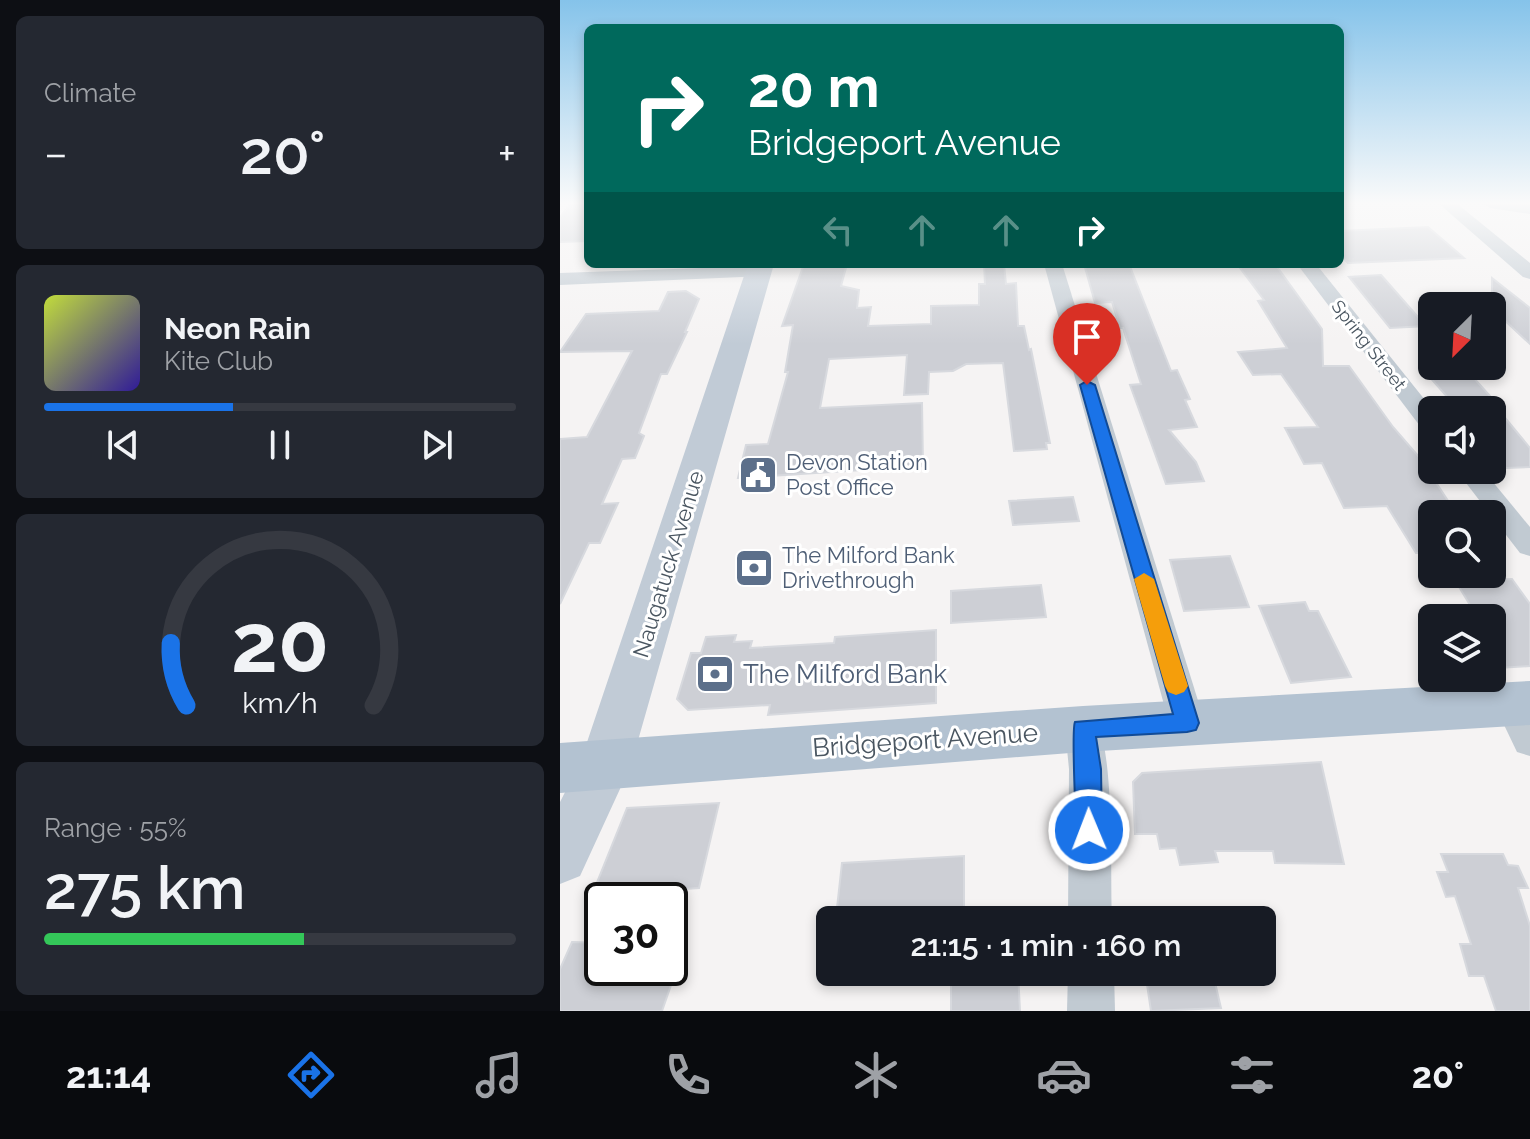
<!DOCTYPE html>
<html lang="en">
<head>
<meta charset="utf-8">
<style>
	body { margin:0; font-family:Raleway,sans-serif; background:#242831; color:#f1f3f6; height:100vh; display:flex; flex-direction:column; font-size:30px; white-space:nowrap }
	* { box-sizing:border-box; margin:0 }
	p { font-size:26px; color:#9ea1a6 }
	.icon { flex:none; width:44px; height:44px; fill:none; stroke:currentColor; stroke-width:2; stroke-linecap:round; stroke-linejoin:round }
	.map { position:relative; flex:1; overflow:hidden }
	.details { display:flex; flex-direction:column; gap:16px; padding:16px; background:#0d0f14; width:560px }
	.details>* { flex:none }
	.top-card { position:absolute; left:24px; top:24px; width:760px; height:244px; border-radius:12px; box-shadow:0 4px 12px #0003; background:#00695c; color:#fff; overflow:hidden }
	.needle { width:52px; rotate:204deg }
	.buttons { position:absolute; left:858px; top:292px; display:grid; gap:16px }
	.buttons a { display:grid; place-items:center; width:88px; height:88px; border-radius:12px; background:#171b24; box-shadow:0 4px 12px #0003; font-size:40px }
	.speed { position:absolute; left:24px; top:882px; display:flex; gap:16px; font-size:40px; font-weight:700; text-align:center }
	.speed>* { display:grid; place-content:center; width:104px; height:104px; border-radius:50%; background:#171b24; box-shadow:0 4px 12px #0003; line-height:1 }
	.speed .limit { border:4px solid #111; border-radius:12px; background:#fff; color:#111 }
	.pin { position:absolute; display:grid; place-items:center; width:68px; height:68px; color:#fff; margin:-82px -34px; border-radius:50% 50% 50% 0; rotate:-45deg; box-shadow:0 0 8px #0007 }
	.pin .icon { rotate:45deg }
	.me { position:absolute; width:88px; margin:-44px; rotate:359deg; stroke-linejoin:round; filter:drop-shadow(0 0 6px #0008) }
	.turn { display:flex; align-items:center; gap:28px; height:168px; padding:0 32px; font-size:36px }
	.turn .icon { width:104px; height:104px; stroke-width:2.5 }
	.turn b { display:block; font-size:56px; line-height:68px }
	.lanes { display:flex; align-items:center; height:76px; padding:0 32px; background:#0003; justify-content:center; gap:40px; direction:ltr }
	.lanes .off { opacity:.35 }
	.big { font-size:60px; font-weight:600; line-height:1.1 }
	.details .tile { flex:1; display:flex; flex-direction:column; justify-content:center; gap:12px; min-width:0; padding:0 28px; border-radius:12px; background:#242831 }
	.details .dial { align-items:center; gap:0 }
	.dial svg { height:208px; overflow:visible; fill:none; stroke:#363941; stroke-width:7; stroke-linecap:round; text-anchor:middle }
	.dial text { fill:#f1f3f6; stroke:none }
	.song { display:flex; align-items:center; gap:24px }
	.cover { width:96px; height:96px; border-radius:12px; background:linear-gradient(135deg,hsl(70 70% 55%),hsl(250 70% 35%)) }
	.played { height:8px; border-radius:4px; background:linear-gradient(90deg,#1a73e8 40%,#363941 40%) }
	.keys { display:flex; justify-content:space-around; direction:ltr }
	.heat { display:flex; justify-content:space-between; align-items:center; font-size:44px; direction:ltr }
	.charge { height:12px; border-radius:6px; background:linear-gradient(90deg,#34c759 55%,#363941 0) }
	.trip { position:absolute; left:256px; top:906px; width:460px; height:80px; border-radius:12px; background:#171b24; box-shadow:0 4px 12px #0003; font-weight:600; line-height:80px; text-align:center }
	.dock { display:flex; height:128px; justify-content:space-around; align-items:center; background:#090b0e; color:#9ea1a6 }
	.dock .icon { width:56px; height:56px }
	.dock .active { color:#1a73e8 }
	.dock b { font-size:36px; color:#f1f3f6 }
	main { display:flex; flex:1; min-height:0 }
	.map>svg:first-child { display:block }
	.building { fill:#cdcfd5; stroke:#d7d9de; stroke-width:2 }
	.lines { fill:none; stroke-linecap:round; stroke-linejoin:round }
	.minor { fill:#c1cad2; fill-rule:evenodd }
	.tertiary { fill:#c1cad2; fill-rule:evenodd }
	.secondary { fill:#c1cbd6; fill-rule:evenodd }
	.primary { fill:#b3c2d1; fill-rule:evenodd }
	.route { fill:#1a73e8; stroke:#114b97; stroke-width:2 }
	.slow { fill:#f59e0b }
	.labels { text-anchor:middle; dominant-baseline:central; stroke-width:6; stroke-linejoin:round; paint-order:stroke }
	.far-street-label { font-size:18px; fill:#4a5661; stroke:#fff }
	.service-label { font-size:22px; fill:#4e5e75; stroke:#fff; text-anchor:start }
	.street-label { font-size:22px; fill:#4a5661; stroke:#fff }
	.near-service-label { font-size:26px; fill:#4e5e75; stroke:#fff; text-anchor:start }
	.near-street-label { font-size:26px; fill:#4a5661; stroke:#fff }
</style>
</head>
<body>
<main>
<section class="details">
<div class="tile"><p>Climate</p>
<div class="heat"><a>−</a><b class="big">20°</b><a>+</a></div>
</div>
<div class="tile">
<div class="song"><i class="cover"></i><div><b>Neon Rain</b><p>Kite Club</p></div></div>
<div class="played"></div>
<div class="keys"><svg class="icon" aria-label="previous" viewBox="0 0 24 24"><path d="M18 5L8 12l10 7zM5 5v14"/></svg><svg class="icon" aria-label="pause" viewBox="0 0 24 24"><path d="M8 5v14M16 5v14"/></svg><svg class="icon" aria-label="next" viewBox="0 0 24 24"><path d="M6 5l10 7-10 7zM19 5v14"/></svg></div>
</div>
<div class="tile dial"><svg viewBox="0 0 100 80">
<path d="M14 69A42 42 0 1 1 86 69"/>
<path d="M14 69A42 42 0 0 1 8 45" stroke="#1a73e8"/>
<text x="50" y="56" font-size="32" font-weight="700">20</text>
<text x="50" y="72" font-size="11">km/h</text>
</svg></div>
<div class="tile"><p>Range · 55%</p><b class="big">275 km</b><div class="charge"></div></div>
</section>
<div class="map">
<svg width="970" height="1011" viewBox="0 0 970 1011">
	<rect width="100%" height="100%" fill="#f5f3f3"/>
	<g class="building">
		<polygon points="12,202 28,202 28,241 0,242 0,217"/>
		<polygon points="868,227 904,258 788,263 780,254 780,231"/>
		<polygon points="244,264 287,264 281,286 299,290 297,308 311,307 308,326 371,324 371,306 419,305 419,284 425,284 424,264 444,264 446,284 456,283 458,326 464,326 469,350 471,349 490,443 486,443 487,449 454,451 443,363 406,364 393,371 369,372 368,394 344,395 347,355 269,359 260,408 362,403 363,466 178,478 186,445 208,444 228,372 225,372 233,325 222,326"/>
		<polygon points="524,264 569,264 611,371 617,370 630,399 625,400 637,427 609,430 636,462 644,481 606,484 570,385 581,384 563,328 560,328 552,302 535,303"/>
		<polygon points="677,264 715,264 762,329 763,366 789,366 833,427 860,458 896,513 872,514 872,552 856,553 827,506 784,508 762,463 744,464 725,428 758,427 721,374 693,375 678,352 727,348 698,301 704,300"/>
		<polygon points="821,275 866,326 830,328 789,277"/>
		<polygon points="932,278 970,308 970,344 940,316 932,317"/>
		<polygon points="126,291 139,299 125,332 127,332 107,374 101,374 79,433 84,436 75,458 62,459 42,504 58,503 40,543 29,543 0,604 0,439 27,437 72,351 0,352 26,314 99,311 108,292"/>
		<polygon points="860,366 903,366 931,397 889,399"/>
		<polygon points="932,402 970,448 970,467 946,468 932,449"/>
		<polygon points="513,497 519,521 453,525 449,501"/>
		<polygon points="670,556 689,607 624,611 610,560"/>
		<polygon points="952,579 970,604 970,666 938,668 932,658 932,608 913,610 896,582"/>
		<polygon points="481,585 486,617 391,623 391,591"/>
		<polygon points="745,602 749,611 758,611 791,677 731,683 699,606"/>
		<polygon points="376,630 376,703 208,715 210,705 128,710 117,699 131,653 141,653 146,637 176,635 174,642 192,641 190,648 274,643 275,637"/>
		<polygon points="761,762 784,864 715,863 713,851 655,851 658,862 620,865 616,848 600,849 597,834 575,834 573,782 582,773"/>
		<polygon points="159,803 139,888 32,895 67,808"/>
		<polygon points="881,854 943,854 948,865 958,866 968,888 958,888 970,926 970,1011 936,1011 924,976 909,976 900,944 911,944 895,896 886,897 877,872 888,872"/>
		<polygon points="404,856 404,909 276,917 282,863"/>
		<polygon points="12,942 42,943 42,968 117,968 102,1011 0,1011 0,969"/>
		<polygon points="391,972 458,972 460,1011 391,1011"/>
		<polygon points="631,974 632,980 654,978 661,1008 591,1011 586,978"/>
	</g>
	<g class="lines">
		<g class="minor">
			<polygon points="877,202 895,202 970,263 970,279 963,277"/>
			<polygon points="484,264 502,264 645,723 640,733 627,737 614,733 609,723"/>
			<polygon points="737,264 756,264 873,410 872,432 863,430"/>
			<polygon points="198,266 208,272 205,276 0,285 0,273"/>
			<polygon points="896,470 923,470 970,527 970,556 960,553"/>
			<polygon points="952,690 965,694 970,704 970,756 957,752 934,704 939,694"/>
			<path d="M 523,714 L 536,719 C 555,756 550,873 552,920 L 508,920 L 509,769 L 505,729 L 510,719 Z"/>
			<polygon points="508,972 554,972 555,1011 507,1011"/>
		</g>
		<polygon class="tertiary" points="920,202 970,202 970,214 930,208"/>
		<polygon class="secondary" points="188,264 214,264 71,765 20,876 0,884 0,802 20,763"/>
		<polygon class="primary" points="970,681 970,725 523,752 0,793 0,743 523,706"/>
	</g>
	<linearGradient id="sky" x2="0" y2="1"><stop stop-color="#85c3ea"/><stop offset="0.59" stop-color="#fafafa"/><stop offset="1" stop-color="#fafafa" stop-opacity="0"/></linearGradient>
	<rect width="970" height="344" fill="url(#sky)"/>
	<path class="route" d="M 527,381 L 535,385 L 639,723 L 636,730 L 627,732 L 536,737 L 541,769 L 542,830 L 538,838 L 529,841 L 520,838 L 516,830 C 516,813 511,730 515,722 L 613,714 L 520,385 Z"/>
	<polygon class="slow" points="584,573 594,579 628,686 624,692 616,695 608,692 605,686 574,579"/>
	<defs>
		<g id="civic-square" transform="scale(2)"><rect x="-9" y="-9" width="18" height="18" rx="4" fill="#5c6f8a" stroke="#fff"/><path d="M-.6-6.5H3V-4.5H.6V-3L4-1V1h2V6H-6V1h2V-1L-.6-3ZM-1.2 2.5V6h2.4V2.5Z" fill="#fff"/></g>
		<g id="bank-square" transform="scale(2)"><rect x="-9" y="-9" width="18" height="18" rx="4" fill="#5c6f8a" stroke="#fff"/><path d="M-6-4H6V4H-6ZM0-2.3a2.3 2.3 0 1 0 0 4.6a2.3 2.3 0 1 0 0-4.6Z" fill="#fff"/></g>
	</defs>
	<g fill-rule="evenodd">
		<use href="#civic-square" x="198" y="475"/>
		<use href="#bank-square" x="194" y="568"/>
		<use href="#bank-square" x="155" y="674"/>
	</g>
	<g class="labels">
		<g class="far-street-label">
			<text transform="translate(809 345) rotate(52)">Spring Street</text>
		</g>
		<g class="service-label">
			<text x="226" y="462">Devon Station<tspan x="226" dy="25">Post Office</tspan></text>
			<text x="222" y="555">The Milford Bank<tspan x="222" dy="25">Drivethrough</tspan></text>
		</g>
		<g class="street-label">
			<text transform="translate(108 564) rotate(-73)">Naugatuck Avenue</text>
		</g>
		<g class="near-service-label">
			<text x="183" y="674">The Milford Bank</text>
		</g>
		<g class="near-street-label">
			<text transform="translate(365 740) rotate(-4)">Bridgeport Avenue</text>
		</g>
	</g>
</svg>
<div class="buttons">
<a><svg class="needle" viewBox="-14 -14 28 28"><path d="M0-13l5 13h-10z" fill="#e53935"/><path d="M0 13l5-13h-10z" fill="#9ea1a6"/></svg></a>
<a><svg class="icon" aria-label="sound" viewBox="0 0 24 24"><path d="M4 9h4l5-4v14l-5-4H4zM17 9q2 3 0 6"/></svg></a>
<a><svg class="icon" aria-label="search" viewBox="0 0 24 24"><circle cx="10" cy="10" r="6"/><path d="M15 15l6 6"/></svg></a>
<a><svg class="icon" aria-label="layers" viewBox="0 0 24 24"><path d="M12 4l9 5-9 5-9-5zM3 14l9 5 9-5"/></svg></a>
</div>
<div class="speed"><div class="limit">30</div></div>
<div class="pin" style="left:527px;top:385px;background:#d93025"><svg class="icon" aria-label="arrive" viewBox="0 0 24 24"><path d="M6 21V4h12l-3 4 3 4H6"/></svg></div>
<svg class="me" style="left:529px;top:830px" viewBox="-20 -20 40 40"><circle r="17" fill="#1a73e8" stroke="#fff" stroke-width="3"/><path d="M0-11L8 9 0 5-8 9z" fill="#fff"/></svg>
<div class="trip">21:15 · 1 min · 160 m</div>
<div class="top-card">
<div class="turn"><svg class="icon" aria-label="right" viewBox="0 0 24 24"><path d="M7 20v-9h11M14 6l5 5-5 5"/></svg><div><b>20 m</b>Bridgeport Avenue</div></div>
<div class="lanes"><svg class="icon off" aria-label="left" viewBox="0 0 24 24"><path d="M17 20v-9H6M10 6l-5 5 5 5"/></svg><svg class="icon off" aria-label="ahead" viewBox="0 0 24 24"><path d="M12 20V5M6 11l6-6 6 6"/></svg><svg class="icon off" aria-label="ahead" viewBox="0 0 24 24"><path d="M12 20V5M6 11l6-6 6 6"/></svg><svg class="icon" aria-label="right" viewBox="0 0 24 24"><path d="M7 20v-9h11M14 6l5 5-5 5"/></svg></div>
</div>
</div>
</main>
<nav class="dock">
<b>21:14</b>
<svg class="icon active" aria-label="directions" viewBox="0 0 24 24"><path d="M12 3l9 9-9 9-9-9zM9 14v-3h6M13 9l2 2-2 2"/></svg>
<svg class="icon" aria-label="music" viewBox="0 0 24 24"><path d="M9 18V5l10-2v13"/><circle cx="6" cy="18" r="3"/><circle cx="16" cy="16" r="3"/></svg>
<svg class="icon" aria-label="phone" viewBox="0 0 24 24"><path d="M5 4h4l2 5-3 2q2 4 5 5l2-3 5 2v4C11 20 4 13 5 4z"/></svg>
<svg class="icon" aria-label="climate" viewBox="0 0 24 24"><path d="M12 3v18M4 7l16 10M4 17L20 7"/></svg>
<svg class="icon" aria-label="car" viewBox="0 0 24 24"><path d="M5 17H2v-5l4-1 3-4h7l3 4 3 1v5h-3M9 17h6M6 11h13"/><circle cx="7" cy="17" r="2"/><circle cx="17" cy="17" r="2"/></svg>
<svg class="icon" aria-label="filters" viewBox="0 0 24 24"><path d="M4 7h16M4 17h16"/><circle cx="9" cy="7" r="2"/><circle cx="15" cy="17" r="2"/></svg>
<b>20°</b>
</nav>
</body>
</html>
